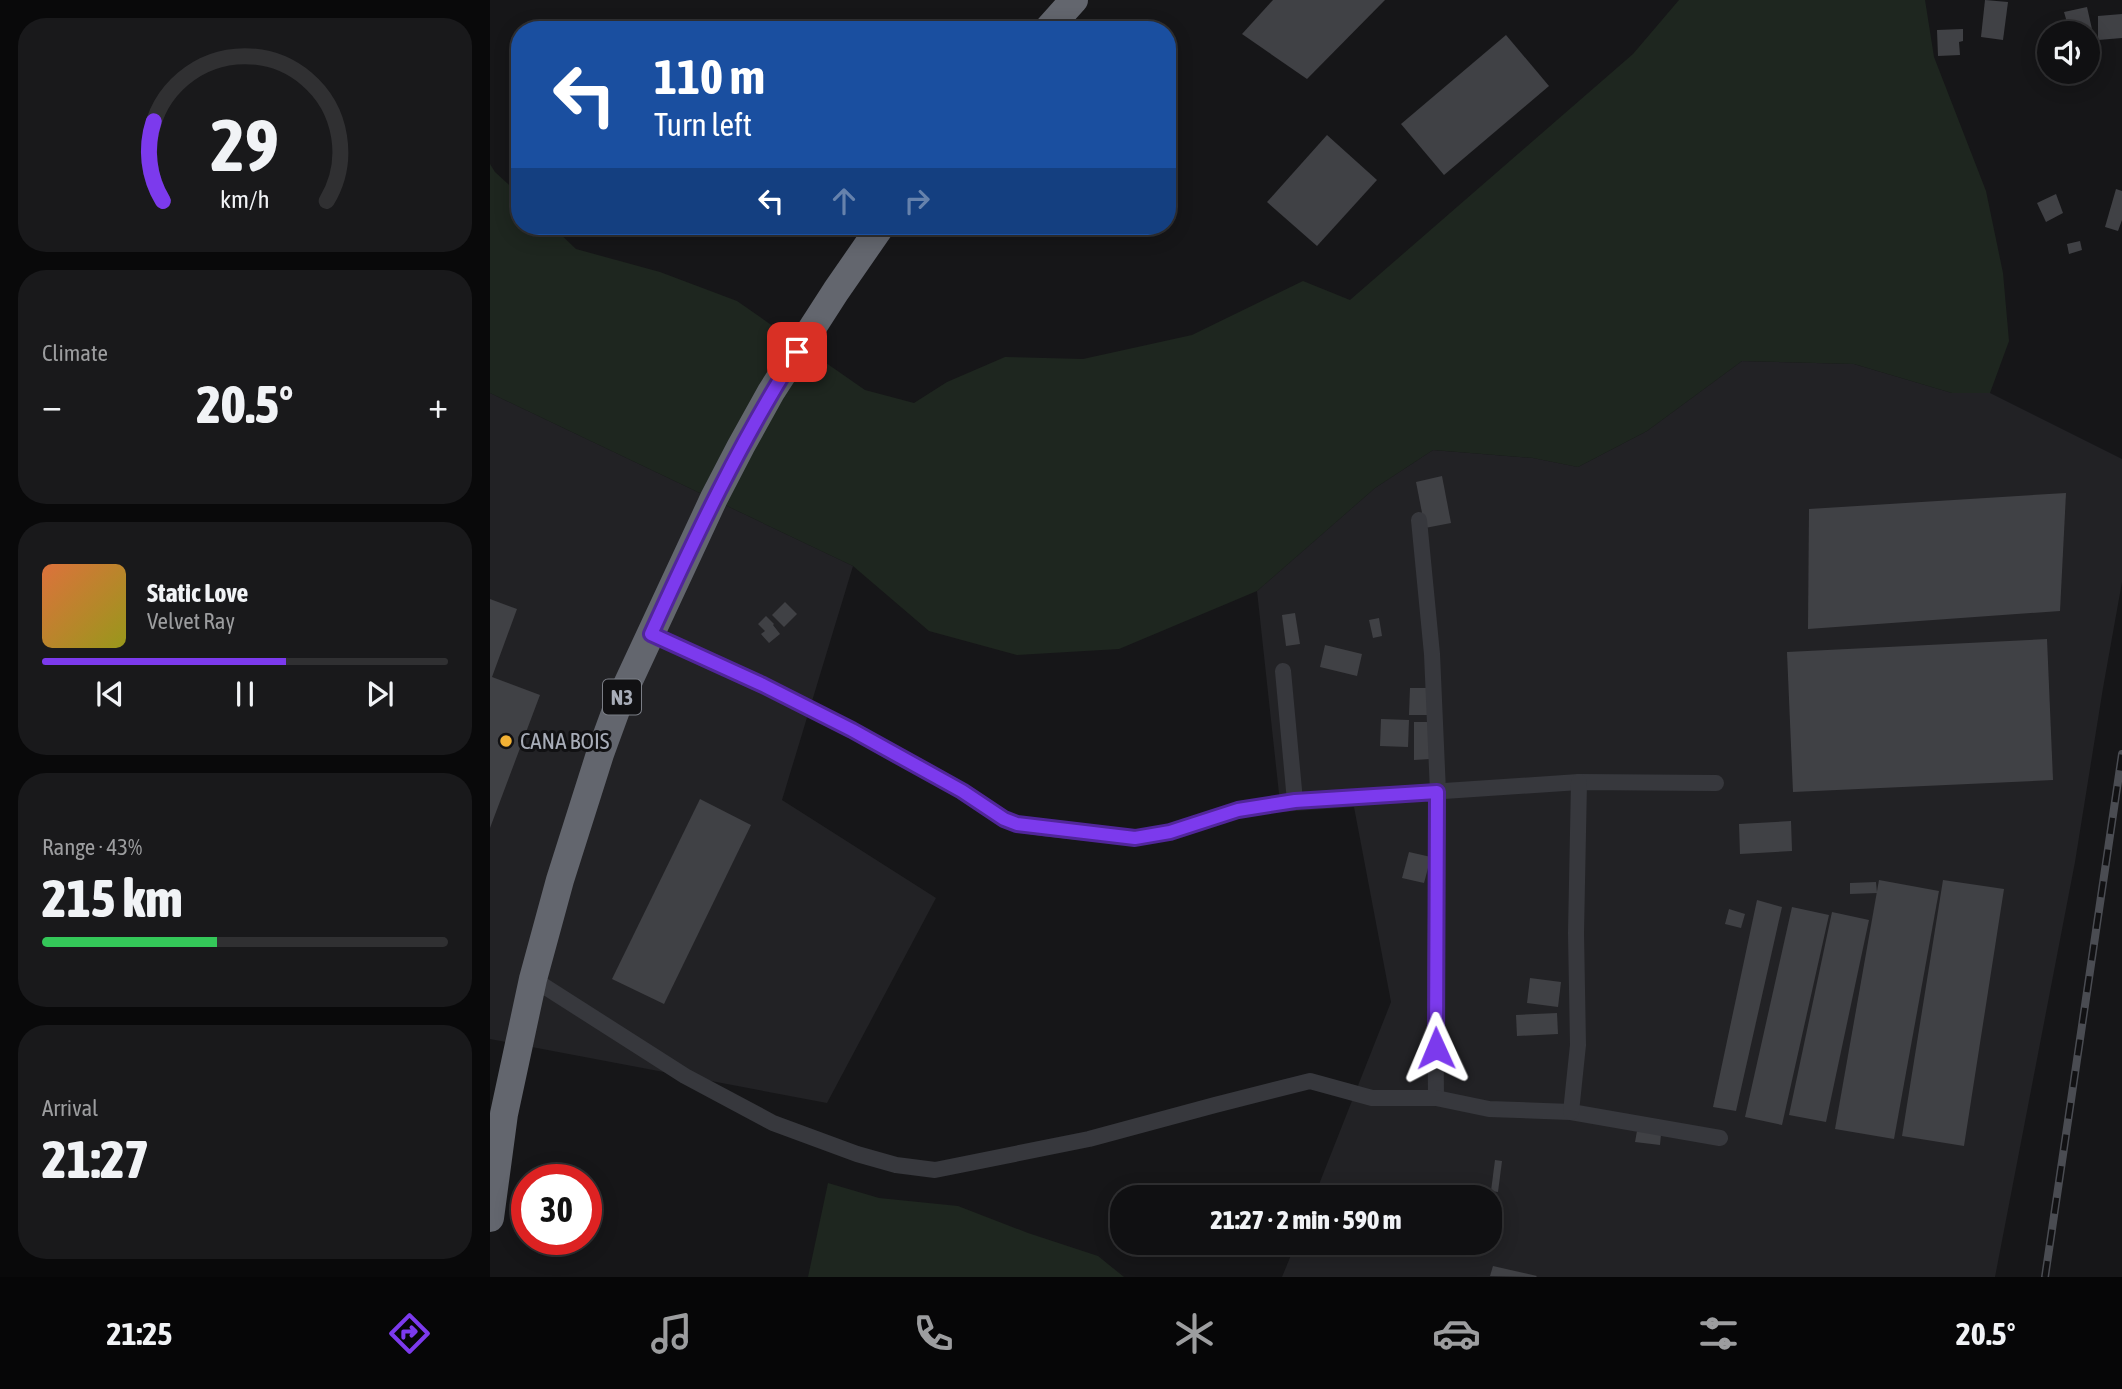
<!DOCTYPE html>
<html lang="en">
<head>
<meta charset="utf-8">
<style>
	body { margin:0; font-family:"Asap Condensed",sans-serif; background:#19191b; color:#f1f3f6; height:100vh; display:flex; flex-direction:column; font-size:26px; white-space:nowrap }
	* { box-sizing:border-box; margin:0 }
	p { font-size:23px; color:#9c9d9f }
	.icon { flex:none; width:38px; height:38px; fill:none; stroke:currentColor; stroke-width:2; stroke-linecap:round; stroke-linejoin:round }
	.map { position:relative; flex:1; overflow:hidden }
	.sheet { display:flex; flex-direction:column; gap:18px; padding:18px; background:#09090a; width:490px }
	.sheet>* { flex:none }
	.guide { position:absolute; left:21px; top:21px; width:665px; height:214px; border-radius:28px; box-shadow:0 4px 18px #0003,0 0 0 2px #303032; background:#1a4fa0; color:#fff; overflow:hidden }
	.controls { position:absolute; left:1547px; top:21px; display:grid; gap:14px }
	.controls a { display:grid; place-items:center; width:63px; height:63px; border-radius:50%; background:#101012; box-shadow:0 4px 18px #0003,0 0 0 2px #303032; font-size:35px }
	.speed { position:absolute; left:21px; top:1164px; display:flex; gap:14px; font-size:35px; font-weight:700; text-align:center }
	.speed>* { display:grid; place-content:center; width:91px; height:91px; border-radius:50%; background:#101012; box-shadow:0 4px 18px #0003,0 0 0 2px #303032; line-height:1 }
	.speed .limit { border:10px solid #d22; background:#fff; color:#111 }
	.pin { position:absolute; display:grid; place-items:center; width:60px; height:60px; color:#fff; margin:-30px; border-radius:14px; box-shadow:0 4px 10px #0006 }
	.me { position:absolute; width:77px; margin:-38px; rotate:359deg; stroke-linejoin:round; filter:drop-shadow(0 0 5px #0008) }
	.turn { display:flex; align-items:center; gap:24px; height:147px; padding:0 28px; font-size:32px }
	.turn .icon { width:91px; height:91px; stroke-width:2.5 }
	.turn b { display:block; font-size:49px; line-height:60px }
	.lanes { display:flex; align-items:center; height:66px; padding:0 28px; background:#0003; justify-content:center; gap:35px; direction:ltr }
	.lanes .off { opacity:.35 }
	.big { font-size:52px; font-weight:800; line-height:1.1 }
	.sheet .card { flex:1; display:flex; flex-direction:column; justify-content:center; gap:10px; min-width:0; padding:0 24px; border-radius:28px; background:#19191b }
	.sheet .dial { align-items:center; gap:0 }
	.dial svg { height:182px; overflow:visible; fill:none; stroke:#303032; stroke-width:7; stroke-linecap:round; text-anchor:middle }
	.dial text { fill:#f1f3f6; stroke:none }
	.song { display:flex; align-items:center; gap:21px }
	.cover { width:84px; height:84px; border-radius:10px; background:linear-gradient(135deg,hsl(20 70% 55%),hsl(60 70% 35%)) }
	.played { height:7px; border-radius:4px; background:linear-gradient(90deg,#7c3aed 60%,#303032 60%) }
	.keys { display:flex; justify-content:space-around; direction:ltr }
	.heat { display:flex; justify-content:space-between; align-items:center; font-size:38px; direction:ltr }
	.charge { height:10px; border-radius:5px; background:linear-gradient(90deg,#34c759 43%,#303032 0) }
	.trip { position:absolute; left:620px; top:1185px; width:392px; height:70px; border-radius:28px; background:#101012; box-shadow:0 4px 18px #0003,0 0 0 2px #303032; font-weight:800; line-height:70px; text-align:center }
	.tab-bar { display:flex; height:112px; justify-content:space-around; align-items:center; background:#060607; color:#9c9d9f }
	.tab-bar .icon { width:49px; height:49px }
	.tab-bar .current { color:#7c3aed }
	.tab-bar b { font-size:32px; color:#f1f3f6 }
	main { display:flex; flex:1; min-height:0 }
	.map>svg:first-child { display:block }
	.built { fill:#222225 }
	.green { fill:#1e261f }
	.building { fill:#404145 }
	.lines { fill:none; stroke-linecap:round; stroke-linejoin:round }
	.street { stroke:#37383d; stroke-width:16 }
	.highway { stroke:#63666e; stroke-width:28 }
	.rail-casing { stroke:#4a4c52; stroke-width:8 }
	.rail { stroke:#111113; stroke-width:5; stroke-dasharray:16; stroke-linecap:butt }
	.route-casing { stroke:#51269a; stroke-width:18 }
	.route { stroke:#7c3aed; stroke-width:12 }
	.poi-dot { fill:#f2b134; stroke:#111113; stroke-width:2.5 }
	.labels { text-anchor:middle; dominant-baseline:central; stroke-width:6; stroke-linejoin:round; paint-order:stroke }
	.shield { fill:#111113; stroke:#7b7e86; stroke-width:2 }
	.shield-label { font-size:21px; font-weight:bold; fill:#a8adb8 }
	.poi-label { font-size:23px; fill:#a8adb8; stroke:#111113; text-anchor:start }
</style>
</head>
<body>
<main>
<section class="sheet">
<div class="card dial"><svg viewBox="0 0 100 80">
<path d="M14 69A42 42 0 1 1 86 69"/>
<path d="M14 69A42 42 0 0 1 10 34" stroke="#7c3aed"/>
<text x="50" y="56" font-size="32" font-weight="700">29</text>
<text x="50" y="72" font-size="11">km/h</text>
</svg></div>
<div class="card"><p>Climate</p>
<div class="heat"><a>−</a><b class="big">20.5°</b><a>+</a></div>
</div>
<div class="card">
<div class="song"><i class="cover"></i><div><b>Static Love</b><p>Velvet Ray</p></div></div>
<div class="played"></div>
<div class="keys"><svg class="icon" aria-label="previous" viewBox="0 0 24 24"><path d="M18 5L8 12l10 7zM5 5v14"/></svg><svg class="icon" aria-label="pause" viewBox="0 0 24 24"><path d="M8 5v14M16 5v14"/></svg><svg class="icon" aria-label="next" viewBox="0 0 24 24"><path d="M6 5l10 7-10 7zM19 5v14"/></svg></div>
</div>
<div class="card"><p>Range · 43%</p><b class="big">215 km</b><div class="charge"></div></div>
<div class="card"><p>Arrival</p><b class="big">21:27</b></div>
</section>
<div class="map">
<svg width="1632" height="1277" viewBox="0 0 1632 1277">
	<rect width="100%" height="100%" fill="#161618"/>
	<g class="built">
		<polygon points="1252,361 1364,364 1462,393 1500,393 1632,459 1632,582 1613,688 1585,862 1505,1277 792,1277 806,1243 999,1242 999,1197 824,1197 901,1002 864,807 791,812 767,591 885,488 943,450 1043,458 1088,467 1157,431"/>
		<polygon points="0,393 363,566 292,800 446,898 337,1103 0,1039"/>
	</g>
	<g class="green">
		<polygon points="1189,0 1435,0 1444,57 1496,191 1513,273 1519,341 1500,393 1462,393 1364,364 1252,361 1157,431 1088,467 1043,458 943,450 885,488 767,591 629,649 527,655 439,631 363,566 0,393 0,164 5,172 30,195 30,226 62,226 86,249 170,272 247,301 375,390 424,403 457,382 515,357 593,359 702,335 813,281 860,300 1143,54"/>
		<polygon points="338,1183 389,1198 468,1206 538,1233 608,1256 634,1277 318,1277"/>
	</g>
	<g class="building">
		<polygon points="783,0 895,0 817,79 752,34"/>
		<polygon points="1495,0 1518,2 1513,40 1491,37"/>
		<polygon points="1597,7 1604,38 1598,39 1598,33 1580,33 1574,12"/>
		<polygon points="1632,14 1632,38 1608,40 1608,16"/>
		<polygon points="1473,29 1473,41 1469,42 1470,55 1448,56 1447,30"/>
		<polygon points="1016,35 1059,86 954,175 911,124"/>
		<polygon points="837,135 887,180 827,246 777,202"/>
		<polygon points="1626,189 1632,191 1632,220 1628,231 1615,227"/>
		<polygon points="1566,194 1573,213 1556,222 1547,203"/>
		<polygon points="1590,241 1592,250 1579,254 1577,244"/>
		<polygon points="952,476 961,523 935,528 926,482"/>
		<polygon points="1576,493 1570,611 1318,629 1319,509"/>
		<polygon points="0,599 27,609 2,677 50,695 0,828"/>
		<polygon points="295,602 307,614 294,627 282,615"/>
		<polygon points="805,613 810,644 796,646 792,615"/>
		<polygon points="276,616 284,624 283,625 290,634 279,643 271,634 275,631 268,624"/>
		<polygon points="889,618 892,636 883,638 879,620"/>
		<polygon points="1557,639 1563,780 1303,792 1297,652"/>
		<polygon points="835,645 872,654 867,676 830,667"/>
		<polygon points="920,688 939,688 939,715 919,715"/>
		<polygon points="891,719 919,720 918,747 890,746"/>
		<polygon points="924,722 939,722 940,759 924,760"/>
		<polygon points="210,799 261,825 174,1004 122,979"/>
		<polygon points="1301,821 1302,851 1250,854 1249,824"/>
		<polygon points="919,852 941,857 934,883 912,878"/>
		<polygon points="1389,880 1449,891 1404,1139 1345,1129"/>
		<polygon points="1453,880 1514,889 1474,1146 1412,1136"/>
		<polygon points="1386,882 1387,893 1360,894 1360,883"/>
		<polygon points="1267,900 1292,907 1246,1111 1223,1107"/>
		<polygon points="1302,907 1339,915 1292,1125 1255,1117"/>
		<polygon points="1239,909 1255,914 1251,928 1235,924"/>
		<polygon points="1342,912 1379,920 1336,1122 1299,1115"/>
		<polygon points="1040,978 1071,982 1068,1007 1037,1003"/>
		<polygon points="1067,1013 1068,1034 1027,1036 1026,1015"/>
		<polygon points="1147,1131 1171,1134 1170,1145 1145,1142"/>
		<polygon points="1005,1160 1012,1161 1008,1192 1001,1191"/>
		<polygon points="822,1242 847,1242 845,1252 821,1246"/>
		<polygon points="1003,1266 1047,1276 1046,1277 1000,1276"/>
	</g>
	<g class="lines">
		<g class="street">
			<polyline points="929,520 942,654 948,792 945,973 946,1098"/>
			<polyline points="161,634 273,685 362,730 472,791 514,819 527,824 553,828 645,838 680,832 748,810 805,801 1089,782 1226,783"/>
			<polyline points="793,671 805,801"/>
			<polyline points="43,979 195,1076 283,1123 367,1154 406,1165 445,1170 599,1139 725,1105 820,1081 882,1098 946,1098 999,1109 1081,1112 1230,1138"/>
			<polyline points="1081,1112 1088,1045 1086,933 1089,782"/>
		</g>
		<g class="highway">
			<polyline points="557,30 584,0"/>
			<polyline points="0,1218 14,1114 43,979 70,880 110,754 129,702 224,498 251,446 281,392 346,291 391,226"/>
		</g>
		<g class="rail-casing">
			<polyline id="rail" points="1555,1277 1632,754"/>
		</g>
		<use href="#rail" class="rail"/>
	</g>
	<g class="lines">
		<g class="route-casing">
			<path id="route" d="M 307,352 C 250,442 205,537 161,634 L 273,685 L 362,730 L 472,791 L 514,819 L 527,824 L 645,838 L 680,832 L 748,810 L 805,801 L 947,792 L 946,1048"/>
		</g>
		<use href="#route" class="route"/>
	</g>
	<circle class="poi-dot" cx="16" cy="741" r="7"/>
	<g class="labels">
		<rect class="shield" x="113" y="679.5" width="38" height="35" rx="5"/>
		<g class="shield-label">
			<text x="132" y="697">N3</text>
		</g>
		<g class="poi-label">
			<text x="30" y="741">CANA BOIS</text>
		</g>
	</g>
</svg>
<div class="controls">
<a><svg class="icon" aria-label="sound" viewBox="0 0 24 24"><path d="M4 9h4l5-4v14l-5-4H4zM17 9q2 3 0 6"/></svg></a>
</div>
<div class="speed"><div class="limit">30</div></div>
<div class="pin" style="left:307px;top:352px;background:#d93025"><svg class="icon" aria-label="arrive" viewBox="0 0 24 24"><path d="M6 21V4h12l-3 4 3 4H6"/></svg></div>
<svg class="me" style="left:946px;top:1048px" viewBox="-20 -20 40 40"><path d="M0-17L14 15 0 8-14 15z" fill="#7c3aed" stroke="#fff" stroke-width="4"/></svg>
<div class="trip">21:27 · 2 min · 590 m</div>
<div class="guide">
<div class="turn"><svg class="icon" aria-label="left" viewBox="0 0 24 24"><path d="M17 20v-9H6M10 6l-5 5 5 5"/></svg><div><b>110 m</b>Turn left</div></div>
<div class="lanes"><svg class="icon" aria-label="left" viewBox="0 0 24 24"><path d="M17 20v-9H6M10 6l-5 5 5 5"/></svg><svg class="icon off" aria-label="ahead" viewBox="0 0 24 24"><path d="M12 20V5M6 11l6-6 6 6"/></svg><svg class="icon off" aria-label="right" viewBox="0 0 24 24"><path d="M7 20v-9h11M14 6l5 5-5 5"/></svg></div>
</div>
</div>
</main>
<nav class="tab-bar">
<b>21:25</b>
<svg class="icon current" aria-label="directions" viewBox="0 0 24 24"><path d="M12 3l9 9-9 9-9-9zM9 14v-3h6M13 9l2 2-2 2"/></svg>
<svg class="icon" aria-label="music" viewBox="0 0 24 24"><path d="M9 18V5l10-2v13"/><circle cx="6" cy="18" r="3"/><circle cx="16" cy="16" r="3"/></svg>
<svg class="icon" aria-label="phone" viewBox="0 0 24 24"><path d="M5 4h4l2 5-3 2q2 4 5 5l2-3 5 2v4C11 20 4 13 5 4z"/></svg>
<svg class="icon" aria-label="climate" viewBox="0 0 24 24"><path d="M12 3v18M4 7l16 10M4 17L20 7"/></svg>
<svg class="icon" aria-label="car" viewBox="0 0 24 24"><path d="M5 17H2v-5l4-1 3-4h7l3 4 3 1v5h-3M9 17h6M6 11h13"/><circle cx="7" cy="17" r="2"/><circle cx="17" cy="17" r="2"/></svg>
<svg class="icon" aria-label="filters" viewBox="0 0 24 24"><path d="M4 7h16M4 17h16"/><circle cx="9" cy="7" r="2"/><circle cx="15" cy="17" r="2"/></svg>
<b>20.5°</b>
</nav>
</body>
</html>
